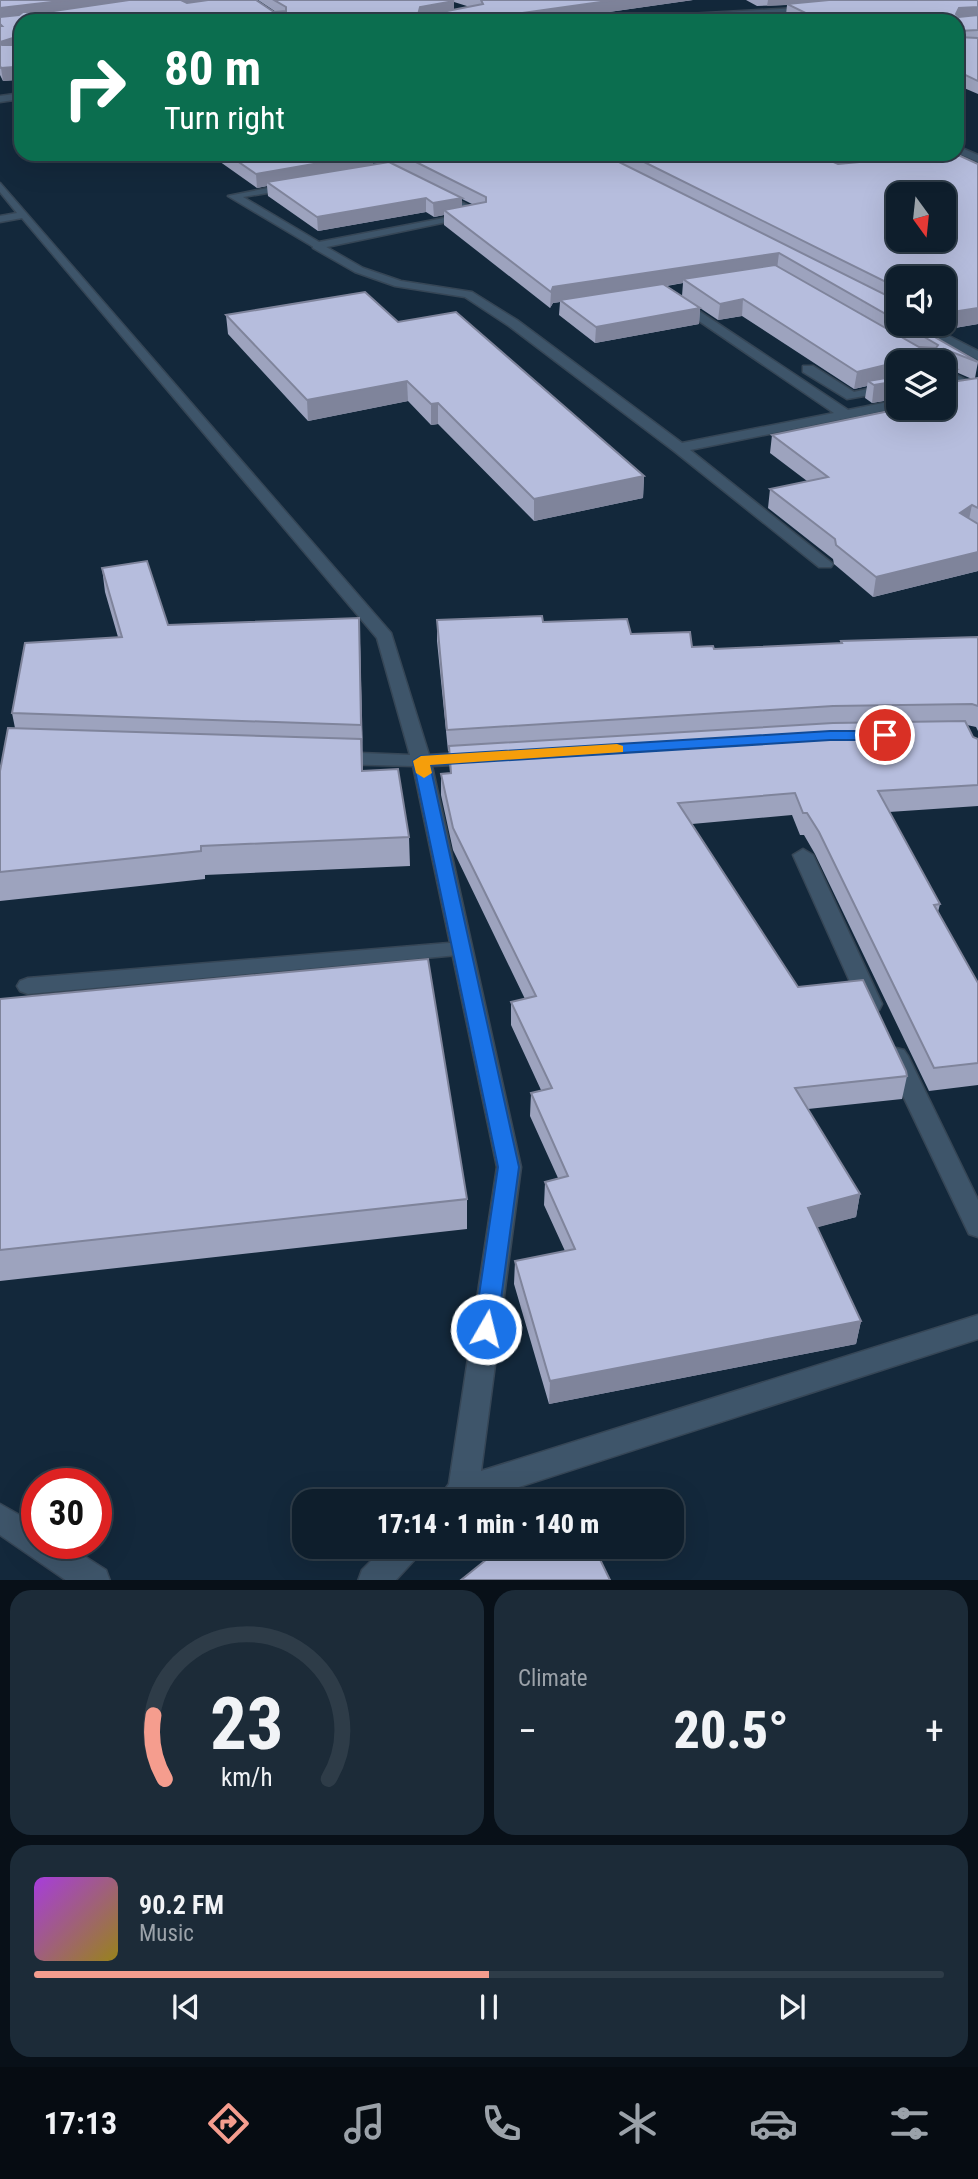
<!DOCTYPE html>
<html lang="en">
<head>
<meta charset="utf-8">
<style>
	body { margin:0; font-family:"Roboto Condensed",sans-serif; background:#1c2b38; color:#f1f3f6; height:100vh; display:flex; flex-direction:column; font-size:26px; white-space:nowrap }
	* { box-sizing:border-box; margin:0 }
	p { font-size:23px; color:#9ba2a9 }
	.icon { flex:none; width:38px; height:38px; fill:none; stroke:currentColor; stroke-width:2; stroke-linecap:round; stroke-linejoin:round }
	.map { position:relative; height:1580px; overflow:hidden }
	.panel { display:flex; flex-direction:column; gap:10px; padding:10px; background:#081018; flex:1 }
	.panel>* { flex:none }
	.hud { position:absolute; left:14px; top:14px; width:950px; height:147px; border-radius:21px; box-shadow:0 7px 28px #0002,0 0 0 2px #2e3c48; background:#0b6e4f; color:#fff; overflow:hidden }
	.needle { width:46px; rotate:165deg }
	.buttons { position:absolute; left:886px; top:182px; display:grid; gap:14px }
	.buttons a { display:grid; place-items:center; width:70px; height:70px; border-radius:14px; background:#0e1e2c; box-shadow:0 7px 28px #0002,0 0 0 2px #2e3c48; font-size:35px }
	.speed { position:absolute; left:21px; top:1468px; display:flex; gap:14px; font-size:35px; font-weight:700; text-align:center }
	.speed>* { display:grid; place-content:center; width:91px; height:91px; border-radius:50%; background:#0e1e2c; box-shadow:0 7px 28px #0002,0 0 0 2px #2e3c48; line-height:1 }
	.speed .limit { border:10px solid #d22; background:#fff; color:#111 }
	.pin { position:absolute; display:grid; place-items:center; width:60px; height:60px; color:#fff; margin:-30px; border:4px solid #fff; border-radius:50%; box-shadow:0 2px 7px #0007 }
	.me { position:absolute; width:77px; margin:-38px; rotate:8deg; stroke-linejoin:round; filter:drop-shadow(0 0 5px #0008) }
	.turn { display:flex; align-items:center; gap:24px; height:147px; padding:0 35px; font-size:32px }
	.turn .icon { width:91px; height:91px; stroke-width:2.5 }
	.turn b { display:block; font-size:49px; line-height:60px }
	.big { font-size:52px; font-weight:800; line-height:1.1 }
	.panel .tile { flex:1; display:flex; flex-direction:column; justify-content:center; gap:10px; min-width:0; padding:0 24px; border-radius:21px; background:#1c2b38 }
	.panel .dial { align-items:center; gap:0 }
	.dial svg { height:182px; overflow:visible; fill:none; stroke:#2e3c48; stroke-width:7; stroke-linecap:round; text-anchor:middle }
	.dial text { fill:#f1f3f6; stroke:none }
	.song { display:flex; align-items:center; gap:21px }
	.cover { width:84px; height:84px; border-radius:10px; background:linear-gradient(135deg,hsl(280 70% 55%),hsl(50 70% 35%)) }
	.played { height:7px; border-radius:4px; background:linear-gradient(90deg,#f59d8e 50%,#2e3c48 50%) }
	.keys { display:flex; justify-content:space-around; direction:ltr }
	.heat { display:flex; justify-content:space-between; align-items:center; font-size:38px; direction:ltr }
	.panel .tiles { flex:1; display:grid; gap:10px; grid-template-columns:1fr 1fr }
	.tile:last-child { grid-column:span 2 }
	.trip { position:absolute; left:292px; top:1489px; width:392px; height:70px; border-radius:21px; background:#0e1e2c; box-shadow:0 7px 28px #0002,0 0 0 2px #2e3c48; font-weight:800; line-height:70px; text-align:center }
	.menu { display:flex; height:112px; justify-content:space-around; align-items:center; background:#060c12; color:#9ba2a9 }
	.menu .icon { width:49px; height:49px }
	.menu .current { color:#f59d8e }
	.menu b { font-size:32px; color:#f1f3f6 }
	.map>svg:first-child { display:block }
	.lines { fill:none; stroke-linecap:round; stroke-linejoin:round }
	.service-casing { stroke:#364656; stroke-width:3 }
	.minor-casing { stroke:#364656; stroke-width:3 }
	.tertiary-casing { stroke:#364656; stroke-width:3 }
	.service { fill:#3e556a; fill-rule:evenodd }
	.minor { fill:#3e556a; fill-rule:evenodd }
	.tertiary { fill:#3e556a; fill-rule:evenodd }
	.wall { fill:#9da3be; fill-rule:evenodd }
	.shaded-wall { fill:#7f849b }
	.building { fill:#b6bddd; stroke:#7f849b; stroke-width:2; fill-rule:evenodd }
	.route { fill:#1a73e8; stroke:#114b97; stroke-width:2 }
	.slow { fill:#f59e0b }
</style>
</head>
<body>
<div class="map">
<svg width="978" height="1581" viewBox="0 0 978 1581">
	<rect width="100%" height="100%" fill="#13283b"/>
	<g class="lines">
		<g class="service-casing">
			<g id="service">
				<polygon points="354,154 367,154 407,175 398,177"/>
				<polygon points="293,183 297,184 297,188 243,197 319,242 470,213 434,195 433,193 438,190 485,214 317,249 228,196"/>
				<polygon points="803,366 813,366 854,392 898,382 898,390 847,399 803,372"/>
				<polygon points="461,942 469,944 472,949 469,954 28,994 20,991 17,986 20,981 28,978"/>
			</g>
		</g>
		<g class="minor-casing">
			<g id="minor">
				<polygon points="815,7 812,11 597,21 601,19"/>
				<polygon points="21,93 21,99 0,102 0,96"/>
				<polygon points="957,146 978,155 978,162 957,153"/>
				<polygon points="0,183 391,633 429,755 474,752 483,758 474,764 432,766 521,1167 481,1471 978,1315 978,1339 472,1502 436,1502 449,1484 497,1167 413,766 336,764 327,758 336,752 410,755 377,638 22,218 0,222 0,216 17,213 0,192"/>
				<polygon points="313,244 321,244 363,268 401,281 472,292 517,320 682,443 834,413 674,304 674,298 678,297 848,410 898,400 898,408 690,450 833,564 831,567 819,567 674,451 509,326 465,297 395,286 355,272 313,248"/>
				<polygon points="911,324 926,324 978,351 978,360"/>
				<polygon points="943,368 978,386 978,392 969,392 943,377"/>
				<polygon points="803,849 813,855 882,1004 879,1010 863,1010 860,1004 793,855"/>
				<polygon points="896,1048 904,1050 908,1056 978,1200 978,1237 969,1234 884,1056 888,1050"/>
				<polygon points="385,1547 421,1547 417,1557 395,1581 358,1581 362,1570"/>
			</g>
		</g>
		<g class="tertiary-casing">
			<polygon id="tertiary" points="0,1504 37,1525 37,1544 65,1544 106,1570 110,1581 67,1581 0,1535"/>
		</g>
		<use href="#service" class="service"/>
		<use href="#minor" class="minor"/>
		<use href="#tertiary" class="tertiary"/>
	</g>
	<g class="wall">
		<path d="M 0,0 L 274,12 L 276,12 L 258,0 L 693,0 L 546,21 L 21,21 L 21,84 L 16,80 L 3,81 L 0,75 ZM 454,2 L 470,7 L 454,10 Z"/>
		<polygon points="746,0 978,0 978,94 957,85 957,21 797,21 786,15 787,5 757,6"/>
		<path d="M 209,154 L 373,154 L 373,165 L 399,167 L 373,154 L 815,154 L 838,164 L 978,164 L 978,324 L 943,330 L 931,324 L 943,324 L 943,278 L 898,278 L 898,324 L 925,324 L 924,331 L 978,362 L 975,378 L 978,378 L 978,571 L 873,597 L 834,564 L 833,559 L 768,508 L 770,489 L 807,481 L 770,453 L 772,435 L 887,411 L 889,400 L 872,403 L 865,398 L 867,386 L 854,389 L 742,316 L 718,320 L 682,296 L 683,283 L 667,286 L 700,308 L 699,324 L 595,343 L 559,315 L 560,302 L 553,303 L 550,308 L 444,225 L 444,215 L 434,217 L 426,212 L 318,231 L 268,196 L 267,186 L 257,188 ZM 462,199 L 472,204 L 462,207 ZM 898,362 L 943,362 L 943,408 L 898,408 ZM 956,372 L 972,379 L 954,382 Z"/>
		<polygon points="226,315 398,322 644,476 643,498 534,521 438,424 431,425 408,401 308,421 228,334"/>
		<polygon points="102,568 168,625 360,643 363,771 409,837 410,866 205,875 205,879 0,901 0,771 15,728 12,713 118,637 105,592"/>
		<polygon points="437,620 543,622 631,634 692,647 714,649 840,643 841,641 978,637 978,731 976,727 967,725 973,737 978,739 978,806 889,812 940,904 938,912 978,983 978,1085 929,1091 815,854 804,835 800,835 792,815 692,824 798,987 907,1076 902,1099 808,1109 860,1194 856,1217 817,1227 861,1321 856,1344 549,1404 514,1284 515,1261 565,1251 544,1205 545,1182 558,1178 530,1116 531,1093 541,1090 511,1025 511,1002 525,999 453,850 441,795 441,774 450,773 449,751 448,751 437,641"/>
		<polygon points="0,999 467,1199 467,1229 0,1281"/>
	</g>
	<g class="shaded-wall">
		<polygon points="69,0 161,0 0,20 0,8"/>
		<polygon points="180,0 214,0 184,7"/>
		<polygon points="615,0 693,0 546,21 465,21"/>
		<polygon points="768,0 870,0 767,6"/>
		<polygon points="454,1 454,12 419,11 420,7"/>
		<polygon points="978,7 978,18 956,21 956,14 959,8"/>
		<polygon points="19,36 21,48 1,54 0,42"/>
		<polygon points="14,67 16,80 3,81 1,68"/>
		<polygon points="119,154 143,154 119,158"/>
		<polygon points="373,154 373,168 267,182 267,186 257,188 256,174"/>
		<polygon points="426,198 426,212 318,231 317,217"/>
		<polygon points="462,198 462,212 444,210 444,215 434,217 433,203"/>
		<polygon points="779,253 777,269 683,279 683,283 562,302 560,300 560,302 553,303 550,308 551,292 553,287"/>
		<polygon points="743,299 742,316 718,320 720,304"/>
		<polygon points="700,308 699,324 595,343 596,327"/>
		<polygon points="978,308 978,324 943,330 946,313"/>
		<polygon points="906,324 925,324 923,334"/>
		<polygon points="898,363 897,379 868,381 867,386 854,389 857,372"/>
		<polygon points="957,369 954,386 943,389 944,372"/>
		<polygon points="407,381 408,401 308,421 307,400"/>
		<polygon points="898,381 898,398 890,395 889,400 872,403 874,385"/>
		<polygon points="438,403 438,424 431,425 431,404"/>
		<polygon points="644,476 643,498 534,521 534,499"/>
		<polygon points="972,505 968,524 960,513"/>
		<polygon points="978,552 978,571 873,597 876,577"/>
		<polygon points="359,618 360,643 363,751 361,725"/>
		<polygon points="860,1194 856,1217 804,1231 808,1208"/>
		<polygon points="861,1321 856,1344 549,1404 550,1381"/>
	</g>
	<g class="building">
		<polygon points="0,0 69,0 0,8"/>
		<polygon points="129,0 181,0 187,3 208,0 256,0 274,12 286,11 286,7 274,0 450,0 454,1 420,7 419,11 442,12 483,4 481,0 615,0 465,21 21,21 21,73 14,67 1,68 0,66 0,43 2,45 21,45 19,36 0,42 0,26 2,26 0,24 0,17 19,15 23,12 47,12"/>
		<polygon points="829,0 978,0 978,7 959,8 956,14 959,17 978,15 978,30 959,31 957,34 957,21 822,21 787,4"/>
		<polygon points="957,37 978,38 978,81 957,71"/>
		<polygon points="227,154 371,154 256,174"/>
		<polygon points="400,154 603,154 898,301 898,321 779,253 553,287 551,292 444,210 486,202 486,197"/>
		<path d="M 628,154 L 815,154 L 838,164 L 945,154 L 956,154 L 978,164 L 978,308 L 946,313 L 943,312 L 943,278 L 898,278 L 898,288 ZM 898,194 L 943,194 L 943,240 L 898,240 Z"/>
		<polygon points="389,162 462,198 433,203 426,198 317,217 267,182"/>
		<polygon points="775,265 919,347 936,348 938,345 902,324 912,324 978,362 944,349 945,362 957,369 944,372 944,383 978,378 978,508 972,505 960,513 978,524 978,552 876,577 836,545 835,539 770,489 828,477 772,435 904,408 943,408 943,362 898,362 857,372 743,299 720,304 683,279"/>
		<polygon points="663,284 700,308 596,327 560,300"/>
		<polygon points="365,292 398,322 456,312 644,476 534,499 438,403 431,404 407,381 307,400 226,315"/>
		<polygon points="898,376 898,381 874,385 868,381"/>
		<polygon points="898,393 898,400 890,395"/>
		<polygon points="147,561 168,625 359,618 361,725 12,713 25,643 122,637 102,568"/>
		<polygon points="542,616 543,622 627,619 631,634 690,632 692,647 713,646 714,649 842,643 841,641 978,637 978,706 972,704 833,706 447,730 437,620"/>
		<polygon points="965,721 973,737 978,739 978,785 878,791 940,904 934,905 978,983 978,1063 934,1068 819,832 807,813 803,813 795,793 678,803 798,987 863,980 906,1071 907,1076 795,1088 860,1194 808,1208 861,1321 550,1381 515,1261 575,1249 545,1182 568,1176 531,1093 552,1088 511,1002 536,996 453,828 441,774 451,773 449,746 833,723"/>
		<polygon points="8,728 361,739 362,771 398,769 409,837 201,846 201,851 0,872 0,771"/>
		<polygon points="428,959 467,1199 0,1250 0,999"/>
		<polygon points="511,1547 594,1547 610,1580 461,1580 487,1559"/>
	</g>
	<polygon class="route" points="830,731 885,731 893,735 885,740 830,740 430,765 519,1167 497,1329 494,1335 486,1338 478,1335 474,1329 498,1167 413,761 421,756"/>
	<polygon class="slow" points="617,744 623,746 623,752 430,765 432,773 424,778 416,773 413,761 421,756"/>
</svg>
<div class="buttons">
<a><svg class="needle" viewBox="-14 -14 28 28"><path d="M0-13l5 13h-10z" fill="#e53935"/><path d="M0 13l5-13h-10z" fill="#9ba2a9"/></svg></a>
<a><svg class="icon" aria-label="sound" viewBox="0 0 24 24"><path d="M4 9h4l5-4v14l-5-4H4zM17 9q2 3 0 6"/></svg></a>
<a><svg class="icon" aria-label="layers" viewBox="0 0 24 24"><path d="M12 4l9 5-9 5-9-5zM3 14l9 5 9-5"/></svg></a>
</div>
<div class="speed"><div class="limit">30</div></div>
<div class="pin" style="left:885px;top:735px;background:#d93025"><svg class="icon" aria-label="arrive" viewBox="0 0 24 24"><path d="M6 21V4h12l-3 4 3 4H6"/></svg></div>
<svg class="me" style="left:486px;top:1329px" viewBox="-20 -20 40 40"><circle r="17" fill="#1a73e8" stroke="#fff" stroke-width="3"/><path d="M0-11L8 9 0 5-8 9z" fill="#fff"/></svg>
<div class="trip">17:14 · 1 min · 140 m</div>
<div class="hud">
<div class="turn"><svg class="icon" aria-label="right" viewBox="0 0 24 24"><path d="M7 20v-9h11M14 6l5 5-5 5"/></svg><div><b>80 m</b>Turn right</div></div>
</div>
</div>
<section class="panel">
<div class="tiles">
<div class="tile dial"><svg viewBox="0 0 100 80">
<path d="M14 69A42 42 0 1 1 86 69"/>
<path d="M14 69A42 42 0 0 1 9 41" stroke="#f59d8e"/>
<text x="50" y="56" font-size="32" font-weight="700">23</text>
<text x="50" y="72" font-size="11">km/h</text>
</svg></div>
<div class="tile"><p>Climate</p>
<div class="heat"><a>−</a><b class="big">20.5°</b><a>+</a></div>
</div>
<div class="tile">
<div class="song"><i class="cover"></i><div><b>90.2 FM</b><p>Music</p></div></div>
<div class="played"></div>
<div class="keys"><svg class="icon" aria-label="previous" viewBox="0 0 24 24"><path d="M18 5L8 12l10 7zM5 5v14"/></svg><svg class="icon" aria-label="pause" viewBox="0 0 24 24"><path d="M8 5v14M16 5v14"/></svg><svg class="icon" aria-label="next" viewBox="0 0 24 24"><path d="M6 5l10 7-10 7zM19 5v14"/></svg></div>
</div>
</div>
</section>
<nav class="menu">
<b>17:13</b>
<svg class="icon current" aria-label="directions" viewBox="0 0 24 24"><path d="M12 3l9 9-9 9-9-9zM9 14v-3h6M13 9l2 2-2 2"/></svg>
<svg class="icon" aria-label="music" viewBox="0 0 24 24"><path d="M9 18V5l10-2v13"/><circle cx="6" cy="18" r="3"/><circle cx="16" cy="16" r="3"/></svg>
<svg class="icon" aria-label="phone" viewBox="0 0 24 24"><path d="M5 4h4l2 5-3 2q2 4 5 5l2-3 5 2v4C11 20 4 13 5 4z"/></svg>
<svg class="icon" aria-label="climate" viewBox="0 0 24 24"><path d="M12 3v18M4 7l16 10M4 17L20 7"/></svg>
<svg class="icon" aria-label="car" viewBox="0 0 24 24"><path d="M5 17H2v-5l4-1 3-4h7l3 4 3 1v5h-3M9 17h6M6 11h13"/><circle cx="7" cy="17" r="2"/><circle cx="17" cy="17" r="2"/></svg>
<svg class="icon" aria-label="filters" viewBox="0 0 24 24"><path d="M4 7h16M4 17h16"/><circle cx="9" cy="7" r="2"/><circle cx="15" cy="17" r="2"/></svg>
</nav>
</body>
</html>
